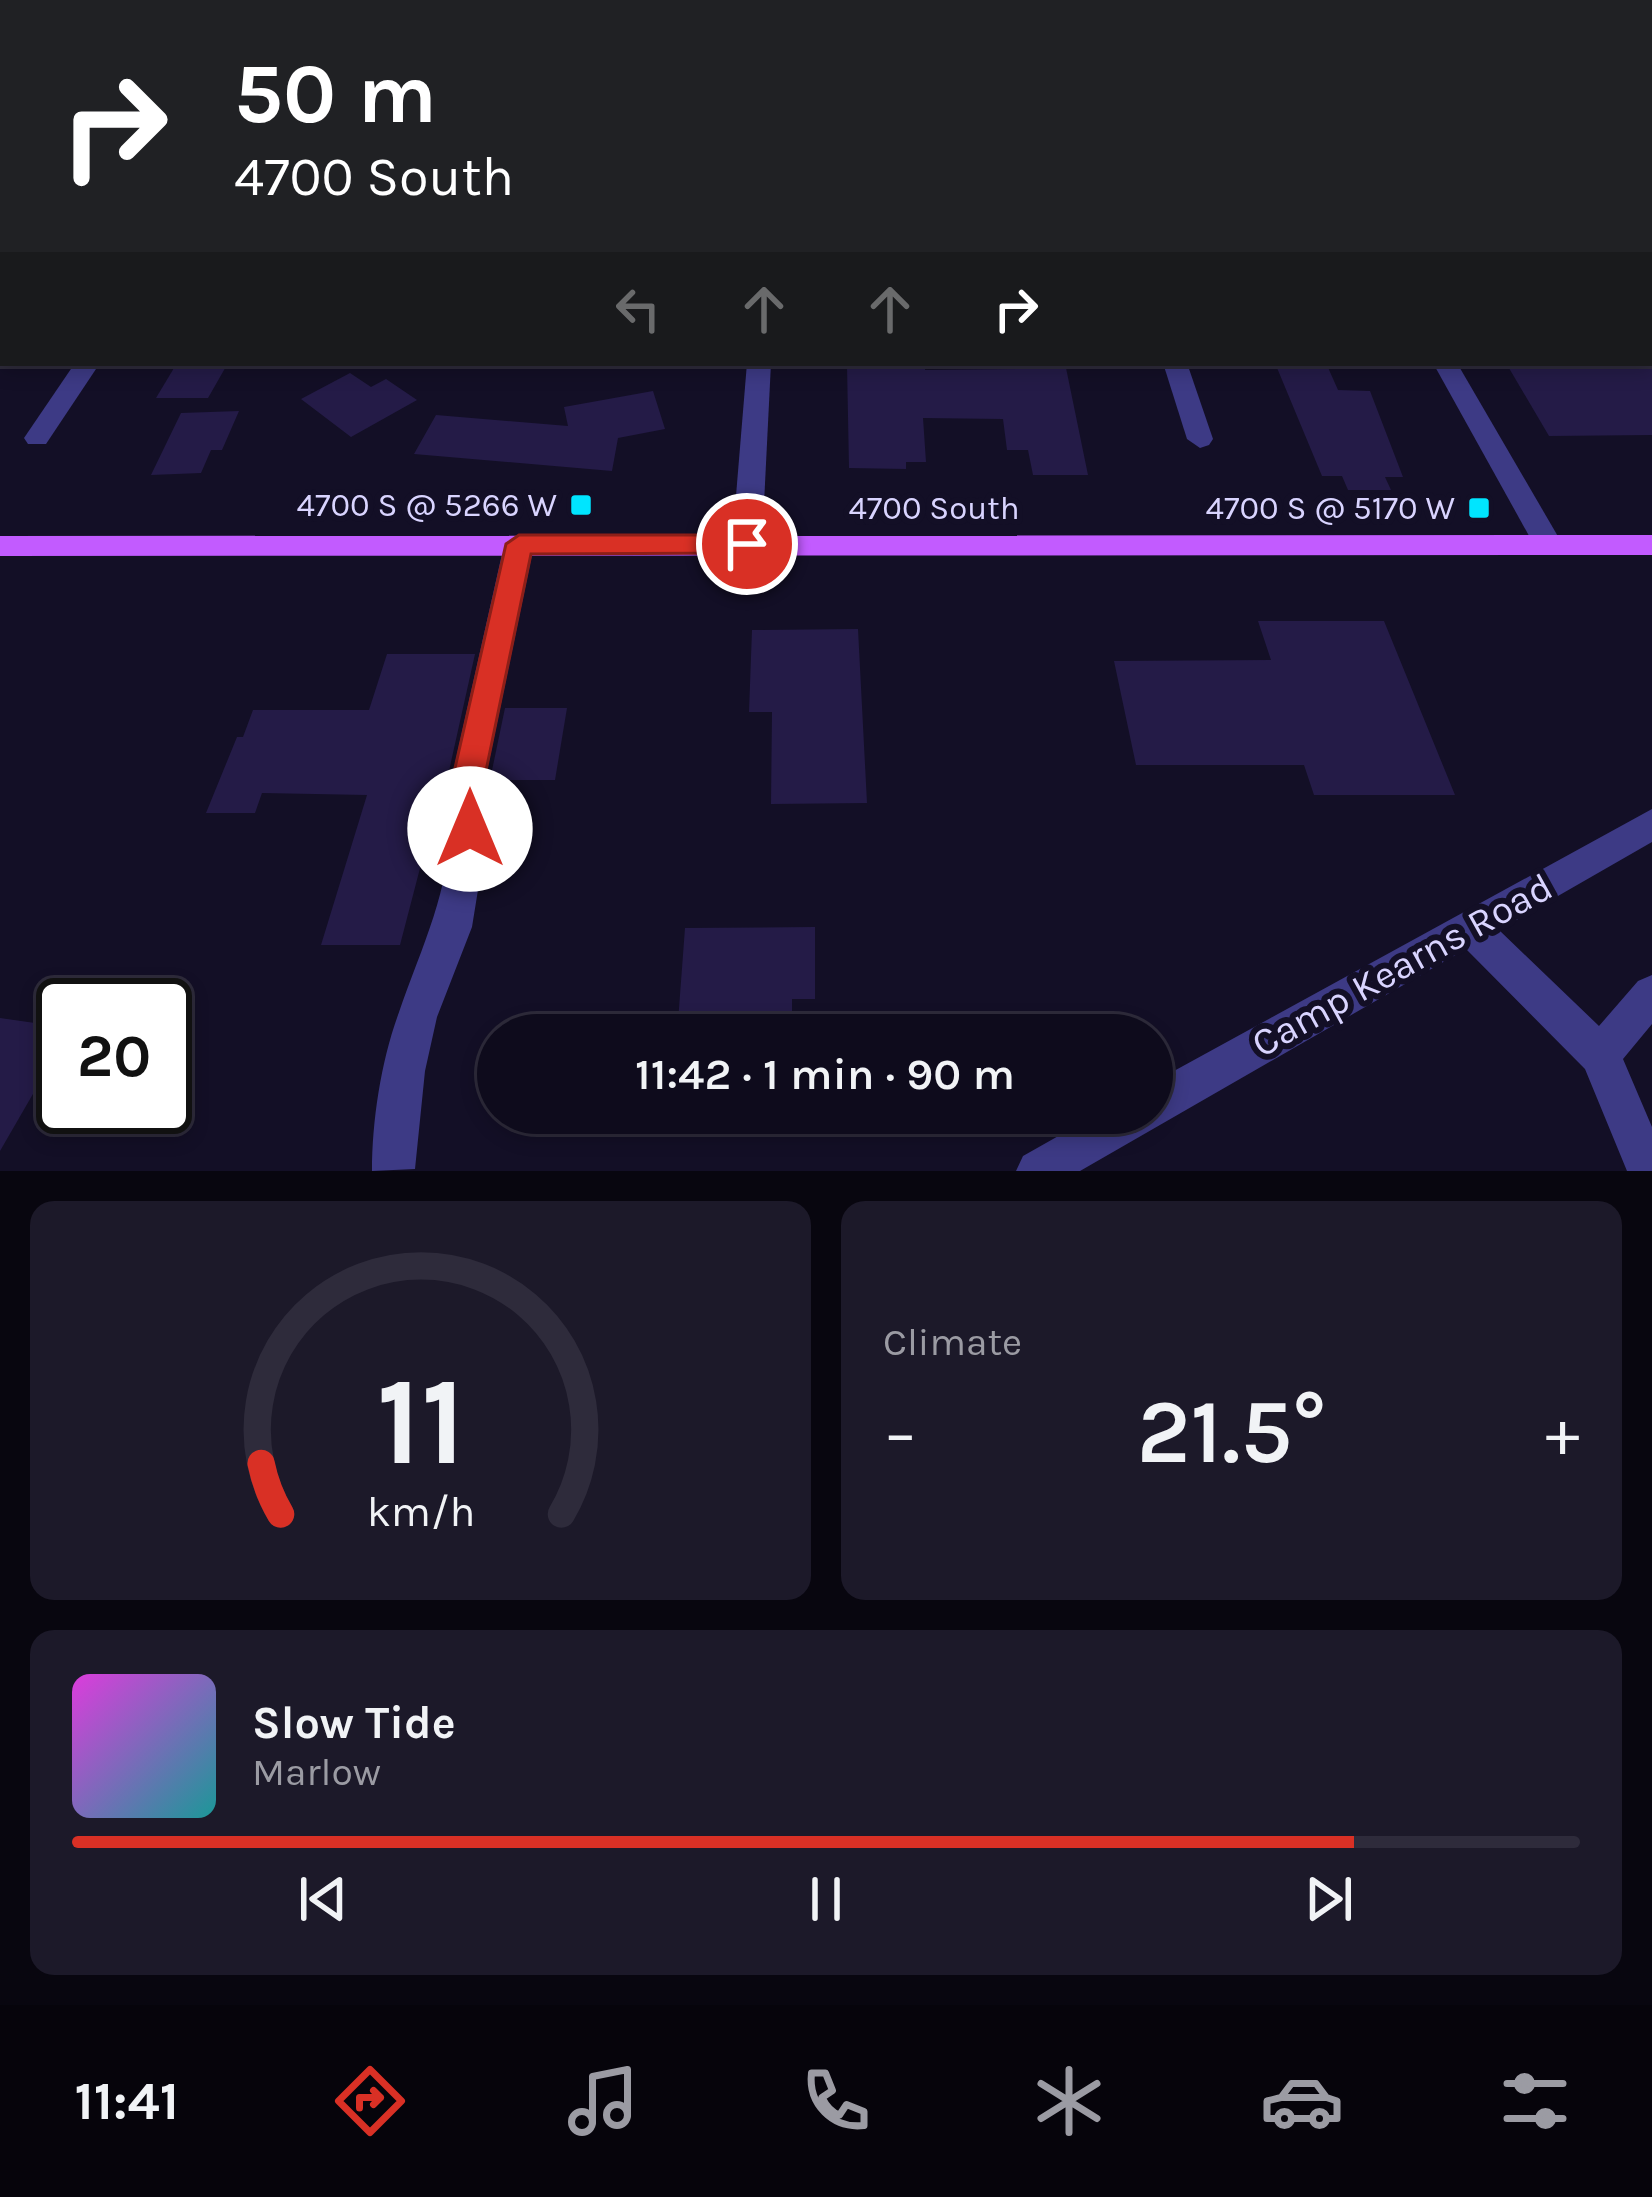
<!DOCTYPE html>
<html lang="en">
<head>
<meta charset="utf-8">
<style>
	body { margin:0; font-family:Karla,sans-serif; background:#1c1929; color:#f1f3f6; height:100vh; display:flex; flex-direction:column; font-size:45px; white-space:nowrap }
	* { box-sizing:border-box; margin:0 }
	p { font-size:39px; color:#9b9ba3 }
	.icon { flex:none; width:66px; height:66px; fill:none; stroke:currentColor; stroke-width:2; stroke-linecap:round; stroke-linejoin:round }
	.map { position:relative; height:1171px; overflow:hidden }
	.sheet { display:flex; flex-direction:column; gap:30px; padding:30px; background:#08060f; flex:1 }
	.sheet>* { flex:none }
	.hud { position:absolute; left:0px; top:0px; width:1653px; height:366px; box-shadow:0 6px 18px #0003,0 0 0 3px #2e2b3b; background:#202124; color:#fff; overflow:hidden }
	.speed { position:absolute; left:36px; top:978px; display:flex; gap:24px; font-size:60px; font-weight:700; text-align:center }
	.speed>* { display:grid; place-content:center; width:156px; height:156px; border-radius:50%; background:#0e0b1c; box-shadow:0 6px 18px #0003,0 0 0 3px #2e2b3b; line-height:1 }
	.speed .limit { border:6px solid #111; border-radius:18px; background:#fff; color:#111 }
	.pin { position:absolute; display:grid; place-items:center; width:102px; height:102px; color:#fff; margin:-51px; border:6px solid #fff; border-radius:50%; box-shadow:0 3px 12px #0007 }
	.me { position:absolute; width:132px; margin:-66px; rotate:0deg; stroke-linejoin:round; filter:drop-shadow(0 0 9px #0008) }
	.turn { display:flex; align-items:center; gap:42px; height:252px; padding:0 36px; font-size:54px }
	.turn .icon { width:156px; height:156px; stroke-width:2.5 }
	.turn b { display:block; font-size:84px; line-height:102px }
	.lanes { display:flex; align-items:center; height:114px; padding:0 36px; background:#0003; justify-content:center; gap:60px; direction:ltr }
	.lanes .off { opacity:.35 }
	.big { font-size:90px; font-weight:600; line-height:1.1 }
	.sheet .tile { flex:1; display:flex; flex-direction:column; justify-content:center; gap:18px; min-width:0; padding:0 42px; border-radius:24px; background:#1c1929 }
	.sheet .dial { align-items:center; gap:0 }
	.dial svg { height:312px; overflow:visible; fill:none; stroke:#2e2b3b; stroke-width:7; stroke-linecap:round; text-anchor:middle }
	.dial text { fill:#f1f3f6; stroke:none }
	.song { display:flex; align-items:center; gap:36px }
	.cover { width:144px; height:144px; border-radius:18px; background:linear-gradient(135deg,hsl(300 70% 55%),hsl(180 70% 35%)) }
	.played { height:12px; border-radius:6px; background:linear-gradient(90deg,#d93025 85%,#2e2b3b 85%) }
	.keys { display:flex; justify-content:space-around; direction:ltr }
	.heat { display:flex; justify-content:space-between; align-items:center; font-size:66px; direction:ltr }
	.sheet .tiles { flex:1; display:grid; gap:30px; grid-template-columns:1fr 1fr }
	.tile:last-child { grid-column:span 2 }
	.trip { position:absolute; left:477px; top:1014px; width:696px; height:120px; border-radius:60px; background:#0e0b1c; box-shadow:0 6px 18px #0003,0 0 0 3px #2e2b3b; font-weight:600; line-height:120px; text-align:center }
	.tab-bar { display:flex; height:192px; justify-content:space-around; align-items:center; background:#06040b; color:#9b9ba3 }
	.tab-bar .icon { width:84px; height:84px }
	.tab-bar .active { color:#d93025 }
	.tab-bar b { font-size:54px; color:#f1f3f6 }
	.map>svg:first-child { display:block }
	.building { fill:#241b47 }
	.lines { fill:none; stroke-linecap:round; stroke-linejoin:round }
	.minor { fill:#3d3a85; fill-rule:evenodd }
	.major { fill:#c25bff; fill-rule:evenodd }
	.route { fill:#d93025; stroke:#8d1f18; stroke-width:3 }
	.poi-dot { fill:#00e5ff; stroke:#130f26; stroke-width:4.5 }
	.labels { text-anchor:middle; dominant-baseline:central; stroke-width:12; stroke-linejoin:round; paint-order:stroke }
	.poi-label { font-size:33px; fill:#d9d4ff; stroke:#130f26; text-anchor:end }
	.street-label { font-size:33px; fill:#d9d4ff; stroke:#130f26 }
	.near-street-label { font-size:39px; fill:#d9d4ff; stroke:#130f26 }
</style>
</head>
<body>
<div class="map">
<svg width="1652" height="1171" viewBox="0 0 1652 1171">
	<rect width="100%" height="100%" fill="#130f26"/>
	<g class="building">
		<polygon points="177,363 228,363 208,398 156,398"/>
		<polygon points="925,363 925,370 1023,369 1022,363 1065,363 1088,475 1033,475 1028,450 1007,450 1003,419 923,418 926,462 906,462 906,469 849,468 847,365"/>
		<polygon points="1275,363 1326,363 1338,390 1370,391 1403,477 1385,477 1391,490 1348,490 1342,476 1322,476"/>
		<polygon points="1506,363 1652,363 1652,435 1549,436"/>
		<polygon points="350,373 371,387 386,379 417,400 351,437 301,399"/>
		<polygon points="653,391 665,429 618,438 612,471 414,454 436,415 568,426 564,407"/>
		<polygon points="239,411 222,450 211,450 201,473 151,475 181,413"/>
		<polygon points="1258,621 1384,621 1455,795 1314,795 1304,765 1136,765 1114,661 1271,660"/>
		<polygon points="858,629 867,803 771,804 772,712 749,712 752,630"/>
		<polygon points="387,654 475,654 447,780 443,780 400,945 321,945 367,795 262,793 255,813 206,813 237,737 243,737 253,710 369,710"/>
		<polygon points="505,708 567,708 555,780 490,780"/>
		<polygon points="815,927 815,999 792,999 792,1035 677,1035 685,928"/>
		<polygon points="0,1018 63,1027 63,1042 0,1151"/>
	</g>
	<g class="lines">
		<g class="minor">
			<polygon points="0,0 861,0 863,3 0,6"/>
			<polygon points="0,40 3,40 0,52"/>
			<rect x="1650" y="244" width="2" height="14"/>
			<polygon points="75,363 100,363 46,444 28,444 24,438"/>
			<polygon points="747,363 771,363 762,544 747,554 732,544"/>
			<polygon points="1163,363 1187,363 1213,439 1209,445 1200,448 1187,439"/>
			<polygon points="1433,363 1457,363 1563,545 1558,552 1538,552"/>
			<path d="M 519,535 L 534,545 L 483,790 L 488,828 L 472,927 L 437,1017 L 425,1071 L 415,1169 L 372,1171 C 372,1121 381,1062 398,1015 C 426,934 457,879 449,790 L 504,545 Z"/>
			<polygon points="1652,809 1652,842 1499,930 1599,1026 1638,981 1652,975 1652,1024 1623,1059 1652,1127 1652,1171 1627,1171 1585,1069 1466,949 1080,1171 1016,1171 1023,1156 1099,1113 1152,1113 1152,1083"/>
		</g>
		<polygon class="major" points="1652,535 1652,555 0,556 0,536"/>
	</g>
	<polygon class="route" points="519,535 747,535 761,544 747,553 531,554 482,790 487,829 482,839 470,843 459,839 450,790 506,544"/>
	<g class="poi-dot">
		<rect x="569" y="493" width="24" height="24" rx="6"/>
		<rect x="1467" y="496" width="24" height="24" rx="6"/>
	</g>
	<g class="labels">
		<g class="poi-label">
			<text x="557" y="505">4700 S @ 5266 W</text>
			<text x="1455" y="508">4700 S @ 5170 W</text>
		</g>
		<g class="street-label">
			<text x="934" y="508">4700 South</text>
		</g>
		<g class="near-street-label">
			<text transform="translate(1402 965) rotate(-29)">Camp Kearns Road</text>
		</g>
	</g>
</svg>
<div class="speed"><div class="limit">20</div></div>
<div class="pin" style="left:747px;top:544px;background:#d93025"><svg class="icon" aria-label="arrive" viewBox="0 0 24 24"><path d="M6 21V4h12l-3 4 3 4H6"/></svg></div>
<svg class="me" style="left:470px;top:829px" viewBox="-20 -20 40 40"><circle r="19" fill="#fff"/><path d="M0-13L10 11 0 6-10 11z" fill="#d93025"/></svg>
<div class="trip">11:42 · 1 min · 90 m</div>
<div class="hud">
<div class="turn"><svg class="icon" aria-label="right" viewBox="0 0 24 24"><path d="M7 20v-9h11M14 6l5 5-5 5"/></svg><div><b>50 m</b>4700 South</div></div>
<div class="lanes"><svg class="icon off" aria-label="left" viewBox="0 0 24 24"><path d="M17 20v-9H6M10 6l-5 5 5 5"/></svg><svg class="icon off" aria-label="ahead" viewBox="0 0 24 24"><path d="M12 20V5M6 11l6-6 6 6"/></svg><svg class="icon off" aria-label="ahead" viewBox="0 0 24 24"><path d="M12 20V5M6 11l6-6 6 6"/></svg><svg class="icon" aria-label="right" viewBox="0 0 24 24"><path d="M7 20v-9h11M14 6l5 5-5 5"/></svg></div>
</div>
</div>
<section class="sheet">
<div class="tiles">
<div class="tile dial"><svg viewBox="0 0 100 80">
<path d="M14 69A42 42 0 1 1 86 69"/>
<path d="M14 69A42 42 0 0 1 9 56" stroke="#d93025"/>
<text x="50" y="56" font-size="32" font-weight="700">11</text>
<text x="50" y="72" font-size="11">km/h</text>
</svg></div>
<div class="tile"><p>Climate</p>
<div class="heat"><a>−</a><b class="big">21.5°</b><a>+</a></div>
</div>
<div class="tile">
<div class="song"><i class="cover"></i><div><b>Slow Tide</b><p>Marlow</p></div></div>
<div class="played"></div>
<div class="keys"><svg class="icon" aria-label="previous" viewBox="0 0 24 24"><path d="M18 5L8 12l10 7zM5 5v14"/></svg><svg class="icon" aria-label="pause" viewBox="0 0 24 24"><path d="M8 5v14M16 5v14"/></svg><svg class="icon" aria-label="next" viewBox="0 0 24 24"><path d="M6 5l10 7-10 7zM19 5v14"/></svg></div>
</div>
</div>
</section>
<nav class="tab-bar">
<b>11:41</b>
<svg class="icon active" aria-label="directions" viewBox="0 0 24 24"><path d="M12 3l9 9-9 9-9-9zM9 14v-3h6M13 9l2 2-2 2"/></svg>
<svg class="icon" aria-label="music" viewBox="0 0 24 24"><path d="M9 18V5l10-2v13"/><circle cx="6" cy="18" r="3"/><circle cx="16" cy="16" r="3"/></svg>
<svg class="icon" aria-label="phone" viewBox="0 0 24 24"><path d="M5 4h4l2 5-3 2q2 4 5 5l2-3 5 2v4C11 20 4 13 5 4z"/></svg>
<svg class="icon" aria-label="climate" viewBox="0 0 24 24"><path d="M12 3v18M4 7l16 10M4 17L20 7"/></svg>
<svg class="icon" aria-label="car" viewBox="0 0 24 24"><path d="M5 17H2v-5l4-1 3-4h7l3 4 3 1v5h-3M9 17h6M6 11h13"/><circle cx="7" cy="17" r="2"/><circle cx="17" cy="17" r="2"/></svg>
<svg class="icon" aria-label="filters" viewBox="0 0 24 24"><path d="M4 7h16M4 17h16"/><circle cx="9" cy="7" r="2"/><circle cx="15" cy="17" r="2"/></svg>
</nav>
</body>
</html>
